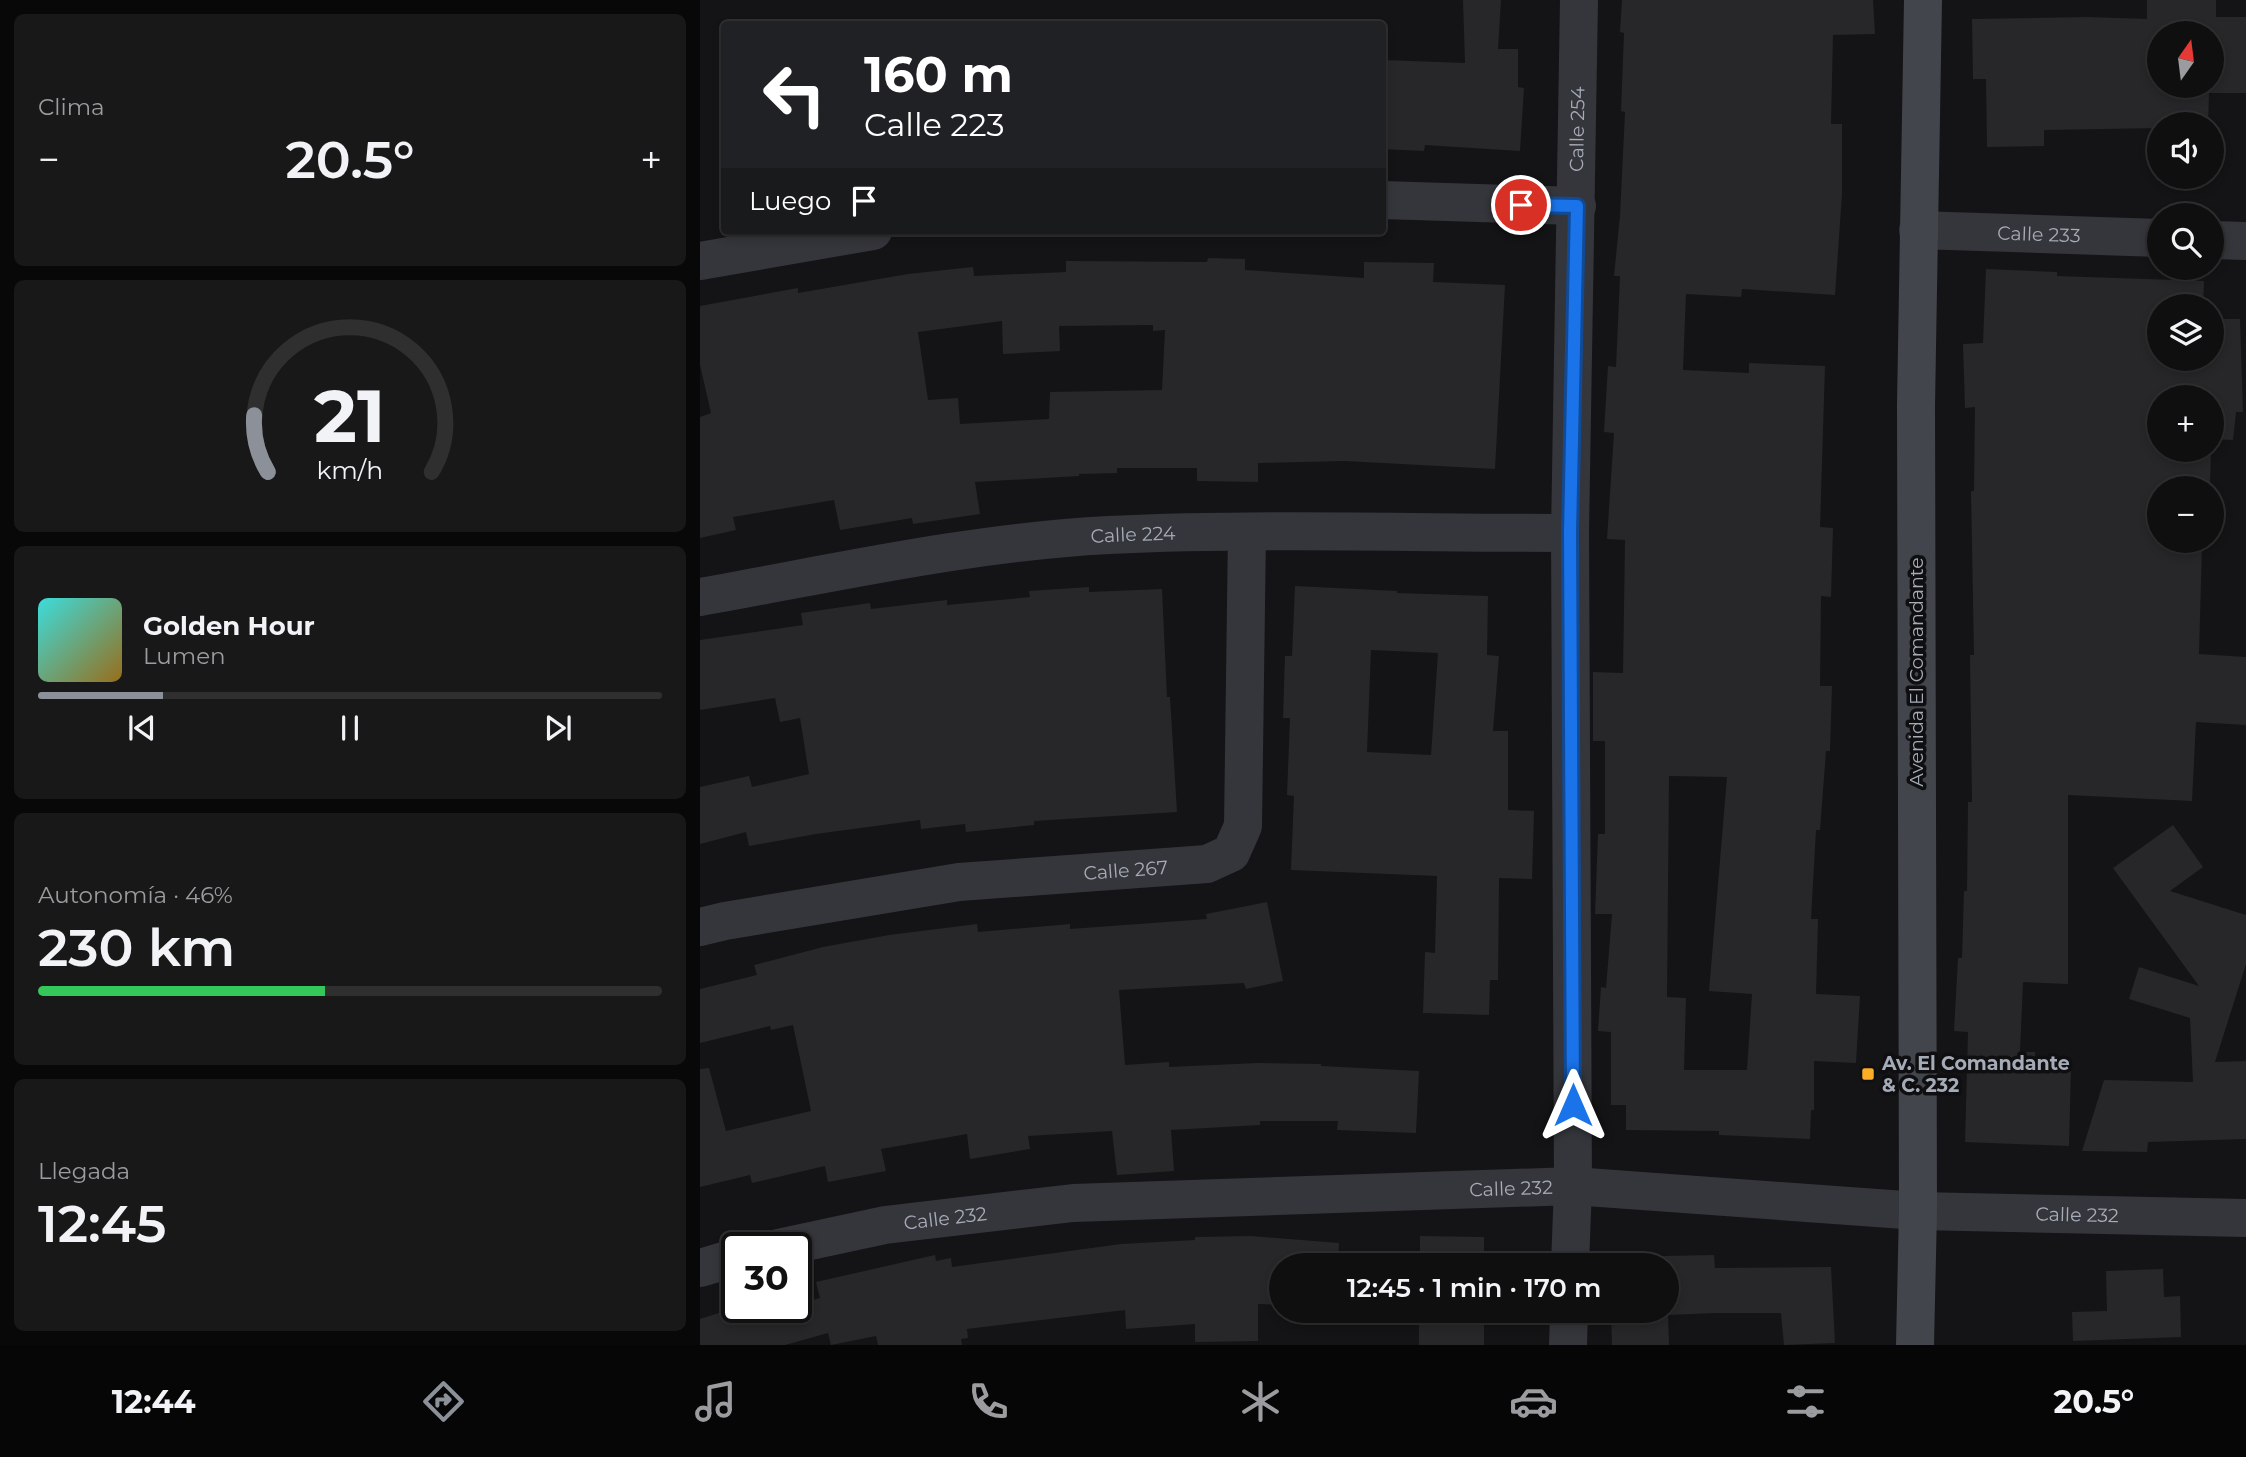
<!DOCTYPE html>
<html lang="es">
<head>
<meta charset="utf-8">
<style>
	body { margin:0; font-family:Montserrat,sans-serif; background:#181819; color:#f1f3f6; height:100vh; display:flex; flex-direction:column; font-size:26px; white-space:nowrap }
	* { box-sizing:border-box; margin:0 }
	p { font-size:23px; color:#9b9c9f }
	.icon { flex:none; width:38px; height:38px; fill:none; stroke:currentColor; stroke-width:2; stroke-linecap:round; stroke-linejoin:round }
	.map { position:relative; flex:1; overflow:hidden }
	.details { display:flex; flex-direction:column; gap:14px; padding:14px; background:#080809; width:700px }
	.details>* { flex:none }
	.banner { position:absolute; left:21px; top:21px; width:665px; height:214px; border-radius:7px; box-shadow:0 4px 10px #0003,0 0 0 2px #2f2f30; background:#202124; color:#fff; overflow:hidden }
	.needle { width:46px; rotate:14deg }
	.fabs { position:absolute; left:1447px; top:21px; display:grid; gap:14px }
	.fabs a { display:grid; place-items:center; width:77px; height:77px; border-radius:50%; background:#0f0f10; box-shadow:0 4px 10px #0003,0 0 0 2px #2f2f30; font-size:35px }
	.speed { position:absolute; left:21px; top:1232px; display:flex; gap:14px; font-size:35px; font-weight:700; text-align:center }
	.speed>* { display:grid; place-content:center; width:91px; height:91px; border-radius:50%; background:#0f0f10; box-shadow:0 4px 10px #0003,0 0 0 2px #2f2f30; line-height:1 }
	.speed .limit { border:4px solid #111; border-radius:10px; background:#fff; color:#111 }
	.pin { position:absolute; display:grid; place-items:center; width:60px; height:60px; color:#fff; margin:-30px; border:4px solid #fff; border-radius:50%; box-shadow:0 2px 7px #0007 }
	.me { position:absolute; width:77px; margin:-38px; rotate:0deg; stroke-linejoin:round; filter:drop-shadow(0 0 5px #0008) }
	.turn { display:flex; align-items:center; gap:24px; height:147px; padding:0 28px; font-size:32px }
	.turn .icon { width:91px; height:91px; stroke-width:2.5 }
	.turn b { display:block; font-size:49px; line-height:60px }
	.then { display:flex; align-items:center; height:66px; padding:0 28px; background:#0003; gap:14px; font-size:26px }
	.big { font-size:52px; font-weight:600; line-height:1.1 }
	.details .card { flex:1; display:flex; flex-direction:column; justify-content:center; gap:10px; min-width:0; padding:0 24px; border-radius:10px; background:#181819 }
	.details .dial { align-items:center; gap:0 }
	.dial svg { height:182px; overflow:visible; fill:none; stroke:#2f2f30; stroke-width:7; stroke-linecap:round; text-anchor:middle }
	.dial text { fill:#f1f3f6; stroke:none }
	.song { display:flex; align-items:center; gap:21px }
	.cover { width:84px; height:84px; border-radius:10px; background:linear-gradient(135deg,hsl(180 70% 55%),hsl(40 70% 35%)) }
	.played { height:7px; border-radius:4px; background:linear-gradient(90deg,#8c9099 20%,#2f2f30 20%) }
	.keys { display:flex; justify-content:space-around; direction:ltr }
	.heat { display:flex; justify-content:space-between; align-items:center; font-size:38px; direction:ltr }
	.charge { height:10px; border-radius:5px; background:linear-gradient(90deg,#34c759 46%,#2f2f30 0) }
	.trip { position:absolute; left:569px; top:1253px; width:410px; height:70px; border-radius:35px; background:#0f0f10; box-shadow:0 4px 10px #0003,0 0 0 2px #2f2f30; font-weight:600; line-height:70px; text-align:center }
	.dock { display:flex; height:112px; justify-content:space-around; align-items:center; background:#060606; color:#9b9c9f }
	.dock .icon { width:49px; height:49px }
	.dock .selected { color:#8c9099 }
	.dock b { font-size:32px; color:#f1f3f6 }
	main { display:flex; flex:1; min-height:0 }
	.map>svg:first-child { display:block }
	.building { fill:#27272a; fill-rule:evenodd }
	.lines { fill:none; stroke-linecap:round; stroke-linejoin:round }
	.street { stroke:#35363b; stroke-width:38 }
	.secondary { stroke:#42454b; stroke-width:38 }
	.route-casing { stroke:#114b97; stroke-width:18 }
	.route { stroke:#1a73e8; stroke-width:12 }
	.poi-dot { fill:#fbad26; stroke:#0f0f11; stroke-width:2.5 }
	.labels { text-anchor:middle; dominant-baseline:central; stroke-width:7; stroke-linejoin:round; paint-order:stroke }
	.street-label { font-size:19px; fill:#a5abb7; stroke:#0f0f11 }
	.poi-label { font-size:19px; font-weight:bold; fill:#a5abb7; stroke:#0f0f11; text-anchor:start }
</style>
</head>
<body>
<main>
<section class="details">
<div class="card"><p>Clima</p>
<div class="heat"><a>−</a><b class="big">20.5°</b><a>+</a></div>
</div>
<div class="card dial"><svg viewBox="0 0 100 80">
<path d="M14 69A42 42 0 1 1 86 69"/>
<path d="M14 69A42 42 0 0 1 8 44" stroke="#8c9099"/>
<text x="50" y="56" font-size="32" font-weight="700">21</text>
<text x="50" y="72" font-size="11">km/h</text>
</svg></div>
<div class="card">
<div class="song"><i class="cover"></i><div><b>Golden Hour</b><p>Lumen</p></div></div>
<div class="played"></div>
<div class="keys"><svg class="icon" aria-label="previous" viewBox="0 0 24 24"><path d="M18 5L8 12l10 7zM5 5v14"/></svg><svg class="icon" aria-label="pause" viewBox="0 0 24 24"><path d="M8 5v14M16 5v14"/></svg><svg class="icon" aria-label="next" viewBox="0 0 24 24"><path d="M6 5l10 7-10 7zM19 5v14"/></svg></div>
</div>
<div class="card"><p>Autonomía · 46%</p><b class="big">230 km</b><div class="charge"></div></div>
<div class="card"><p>Llegada</p><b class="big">12:45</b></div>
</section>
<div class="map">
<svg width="1546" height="1345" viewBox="0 0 1546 1345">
	<rect width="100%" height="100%" fill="#141416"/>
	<g class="building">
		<polygon points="763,0 801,0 798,49 818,49 818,87 824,88 820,151 725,145 724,151 682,149 682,60 765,63"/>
		<path d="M 922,0 L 1173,0 L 1175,34 L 1133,35 L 1131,124 L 1142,124 L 1142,194 L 1135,295 L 1042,289 L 1041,297 L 986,294 L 983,370 L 1049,373 L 1049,363 L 1125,366 L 1120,527 L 1133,528 L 1131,597 L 1121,596 L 1120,686 L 1132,686 L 1130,751 L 1126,751 L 1120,830 L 1116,830 L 1111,919 L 1118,919 L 1116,994 L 1160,996 L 1156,1063 L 1114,1061 L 1114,1110 L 1111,1110 L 1110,1139 L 1019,1135 L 1019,1131 L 926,1130 L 926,1105 L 911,1105 L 911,1032 L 898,1031 L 901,987 L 906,988 L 912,914 L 895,914 L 898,834 L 905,834 L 905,741 L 893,741 L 893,672 L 923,673 L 925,540 L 907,539 L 914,433 L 904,432 L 908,366 L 916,367 L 920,276 L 914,276 L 920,216 L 925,112 L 921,111 L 924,33 L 920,32 ZM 969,776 L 1027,777 L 1009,991 L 1052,994 L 1047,1070 L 984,1070 L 986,998 L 967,997 Z"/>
		<path d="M 1447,0 L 1516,0 L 1516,17 L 1546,17 L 1546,93 L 1509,93 L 1508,124 L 1460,124 L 1460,128 L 1344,130 L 1344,146 L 1287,147 L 1286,79 L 1273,79 L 1272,19 L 1387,17 L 1447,19 ZM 1460,33 L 1512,33 L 1512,86 L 1460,86 Z"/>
		<path d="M 508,258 L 545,259 L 545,270 L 664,278 L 664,262 L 734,263 L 733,282 L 805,285 L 795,469 L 645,461 L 558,463 L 558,482 L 497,481 L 497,468 L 417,468 L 417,473 L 379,474 L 379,476 L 275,482 L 280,514 L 213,524 L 212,518 L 140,530 L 134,500 L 33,517 L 36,530 L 0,538 L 0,417 L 11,413 L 0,365 L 0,306 L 98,288 L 98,293 L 208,274 L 273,267 L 274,276 L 366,272 L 366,261 L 507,262 ZM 302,321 L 303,354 L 360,351 L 359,326 L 453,325 L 453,331 L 465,330 L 462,390 L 350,392 L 349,419 L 260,424 L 258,398 L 228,400 L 218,332 Z"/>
		<polygon points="1286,269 1357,272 1357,276 1504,281 1503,306 1460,306 1460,359 1512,359 1512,319 1540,319 1543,412 1536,412 1533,440 1512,439 1512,397 1460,397 1460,450 1511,450 1510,488 1460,488 1460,541 1506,541 1506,544 1502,544 1499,654 1546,657 1546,725 1496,722 1492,801 1368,795 1368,984 1323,982 1320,1052 1335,1052 1335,1067 1371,1067 1369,1146 1265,1142 1268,1032 1254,1031 1258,958 1262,958 1264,891 1267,891 1268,802 1272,802 1270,655 1274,655 1271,491 1274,491 1275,407 1265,408 1263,344 1283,343"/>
		<path d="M 595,586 L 697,591 L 697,593 L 788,596 L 787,655 L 799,656 L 793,731 L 808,731 L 808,810 L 834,811 L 832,879 L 799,878 L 798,980 L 790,980 L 789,1015 L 723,1013 L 725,952 L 735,953 L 737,876 L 591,870 L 594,796 L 587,795 L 590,718 L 583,718 L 585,656 L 592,656 ZM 671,650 L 738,653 L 731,755 L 667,752 Z"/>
		<polygon points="389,587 389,592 462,589 467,697 470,697 477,812 334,821 334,825 266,832 265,824 221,829 220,820 116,834 49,846 46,832 0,844 0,787 49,776 52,787 109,774 100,718 80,722 75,698 0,710 0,640 103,625 101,613 170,603 171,609 247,600 247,605 330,597 329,591"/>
		<polygon points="1473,825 1503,867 1470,891 1546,915 1546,964 1515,1062 1546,1061 1546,1139 1448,1142 1447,1152 1382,1151 1404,1080 1493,1082 1490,1018 1429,999 1439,967 1499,986 1413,868"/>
		<polygon points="567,902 583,981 546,989 544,983 419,990 425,1065 469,1062 469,1067 558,1063 621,1064 621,1066 719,1071 716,1133 637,1130 638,1121 560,1121 560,1125 471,1130 474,1171 417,1175 412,1131 328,1136 330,1149 270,1159 267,1134 181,1149 186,1171 128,1182 125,1166 52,1183 50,1175 0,1187 0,1069 9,1068 26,1131 111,1111 93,1025 71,1030 70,1026 0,1043 0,989 57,975 54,965 123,947 189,935 277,924 278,932 370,924 370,929 507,919 506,914"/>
		<polygon points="551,1236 639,1243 638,1265 581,1265 581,1305 558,1304 558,1341 495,1342 495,1324 426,1329 425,1310 267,1329 268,1338 261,1339 262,1345 178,1345 176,1336 131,1345 128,1333 85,1345 0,1345 0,1319 25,1311 26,1315 54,1307 96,1307 96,1305 120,1298 116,1282 235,1255 236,1261 251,1258 252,1267 421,1244 495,1240 495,1237"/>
		<polygon points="720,1236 784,1237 784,1265 720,1265"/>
		<polygon points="1014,1255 1015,1268 1131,1267 1135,1343 1084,1345 1081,1313 1015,1313 968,1315 969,1345 912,1345 911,1311 966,1311 966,1265 910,1265 909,1257"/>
		<polygon points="1463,1269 1464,1297 1480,1296 1481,1337 1373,1341 1372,1312 1407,1311 1406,1271"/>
		<rect x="719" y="1311" width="65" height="34"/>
	</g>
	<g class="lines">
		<g class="street">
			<polyline points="682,200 877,206"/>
			<path id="s1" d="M 1218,230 L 1460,238"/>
			<polyline points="1512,240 1546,241"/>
			<polyline points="0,261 173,231"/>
			<path id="s2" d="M 0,597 C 135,573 271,542 409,535 C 562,528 716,533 870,533"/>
			<path id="s3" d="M 0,927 L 25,921 L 259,882 L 507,864 L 531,853 L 543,826 L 547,532"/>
			<path id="s4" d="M 78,1248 L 185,1225 L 373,1203 L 873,1186 L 1218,1211 L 1546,1218"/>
			<path id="s5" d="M 870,1265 L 873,1186 L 870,533 L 879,0"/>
			<polyline points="0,1268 37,1257"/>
			<polyline points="868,1345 869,1311"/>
		</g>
		<polyline class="secondary" points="1215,1345 1218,1211 1216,405 1223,0"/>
	</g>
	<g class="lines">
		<g class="route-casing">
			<polyline id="route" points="821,205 877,206 870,533 873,1105"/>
		</g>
		<use href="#route" class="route"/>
	</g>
	<rect class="poi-dot" x="1161" y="1067" width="14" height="14" rx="3.5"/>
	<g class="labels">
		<g class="street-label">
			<text stroke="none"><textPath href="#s5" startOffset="1136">Calle 254</textPath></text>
			<text stroke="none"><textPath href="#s1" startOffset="121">Calle 233</textPath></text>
			<text stroke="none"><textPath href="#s2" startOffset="438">Calle 224</textPath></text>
			<text transform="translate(1216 672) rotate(-90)">Avenida El Comandante</text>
			<text stroke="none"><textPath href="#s3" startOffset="430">Calle 267</textPath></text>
			<text stroke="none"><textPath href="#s4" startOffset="737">Calle 232</textPath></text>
			<text stroke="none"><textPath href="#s4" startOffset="1304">Calle 232</textPath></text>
			<text stroke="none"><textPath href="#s4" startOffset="170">Calle 232</textPath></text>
		</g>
		<g class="poi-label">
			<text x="1182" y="1063">Av. El Comandante<tspan x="1182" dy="22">&amp; C. 232</tspan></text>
		</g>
	</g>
</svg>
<div class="fabs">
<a><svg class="needle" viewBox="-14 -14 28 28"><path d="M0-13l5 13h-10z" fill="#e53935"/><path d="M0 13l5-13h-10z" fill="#9b9c9f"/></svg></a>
<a><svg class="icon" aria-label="sound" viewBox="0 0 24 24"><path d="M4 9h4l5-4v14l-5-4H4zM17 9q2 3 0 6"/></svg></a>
<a><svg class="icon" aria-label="search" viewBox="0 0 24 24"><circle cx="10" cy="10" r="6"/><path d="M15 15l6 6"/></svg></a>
<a><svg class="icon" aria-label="layers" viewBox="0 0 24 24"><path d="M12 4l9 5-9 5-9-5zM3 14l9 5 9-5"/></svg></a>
<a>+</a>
<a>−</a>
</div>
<div class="speed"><div class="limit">30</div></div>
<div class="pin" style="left:821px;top:205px;background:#d93025"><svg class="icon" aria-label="arrive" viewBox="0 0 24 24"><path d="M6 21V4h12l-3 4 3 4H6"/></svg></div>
<svg class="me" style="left:873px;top:1105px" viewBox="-20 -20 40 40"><path d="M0-17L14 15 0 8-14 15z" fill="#1a73e8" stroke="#fff" stroke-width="4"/></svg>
<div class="trip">12:45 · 1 min · 170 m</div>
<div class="banner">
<div class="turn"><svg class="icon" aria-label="left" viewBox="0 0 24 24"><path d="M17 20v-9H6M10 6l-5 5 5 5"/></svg><div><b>160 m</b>Calle 223</div></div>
<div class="then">Luego<svg class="icon" aria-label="arrive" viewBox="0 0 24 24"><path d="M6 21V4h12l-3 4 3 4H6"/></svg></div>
</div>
</div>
</main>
<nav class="dock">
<b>12:44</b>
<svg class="icon selected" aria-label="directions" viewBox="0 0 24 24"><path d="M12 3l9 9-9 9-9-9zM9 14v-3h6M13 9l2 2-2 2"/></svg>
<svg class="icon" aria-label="music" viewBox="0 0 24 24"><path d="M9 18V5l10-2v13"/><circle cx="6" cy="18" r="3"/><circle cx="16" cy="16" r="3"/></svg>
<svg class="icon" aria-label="phone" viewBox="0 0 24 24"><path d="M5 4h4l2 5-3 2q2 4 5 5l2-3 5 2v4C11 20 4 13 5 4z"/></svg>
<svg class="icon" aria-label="climate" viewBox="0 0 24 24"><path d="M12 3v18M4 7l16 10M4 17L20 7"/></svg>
<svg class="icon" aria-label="car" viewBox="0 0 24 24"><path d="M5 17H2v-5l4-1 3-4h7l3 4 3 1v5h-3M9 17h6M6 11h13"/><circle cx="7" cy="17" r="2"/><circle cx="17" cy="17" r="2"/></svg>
<svg class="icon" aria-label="filters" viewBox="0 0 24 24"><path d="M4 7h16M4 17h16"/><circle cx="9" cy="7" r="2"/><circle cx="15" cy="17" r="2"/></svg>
<b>20.5°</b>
</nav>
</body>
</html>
